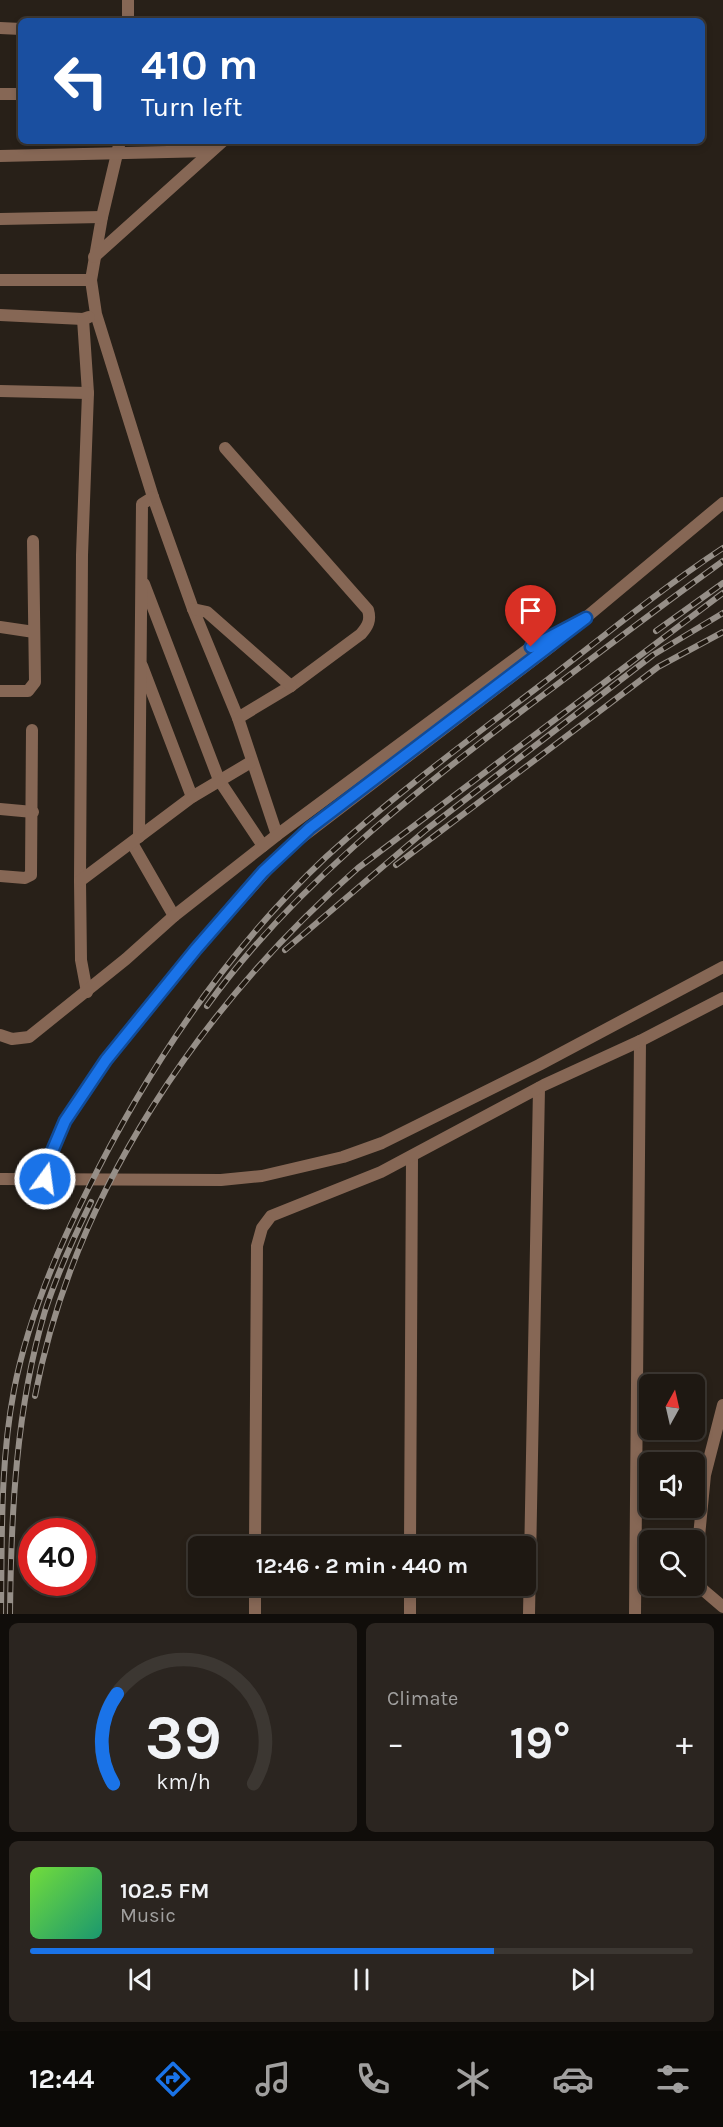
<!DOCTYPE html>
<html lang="en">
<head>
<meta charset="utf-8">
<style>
	body { margin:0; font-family:Karla,sans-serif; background:#2b2520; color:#f1f3f6; height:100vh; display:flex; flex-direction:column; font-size:22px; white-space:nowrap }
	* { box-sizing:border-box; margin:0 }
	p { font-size:20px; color:#a1a09f }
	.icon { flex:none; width:33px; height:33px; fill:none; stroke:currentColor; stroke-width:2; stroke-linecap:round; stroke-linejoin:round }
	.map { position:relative; height:1614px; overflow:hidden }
	.details { display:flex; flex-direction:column; gap:9px; padding:9px; background:#100d0a; flex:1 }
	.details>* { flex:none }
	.banner { position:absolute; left:18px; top:18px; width:687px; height:126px; border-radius:9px; box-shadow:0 3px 9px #0003,0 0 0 2px #3c3732; background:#1a4fa0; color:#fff; overflow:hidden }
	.needle { width:39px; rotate:8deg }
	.buttons { position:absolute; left:639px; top:1374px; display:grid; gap:12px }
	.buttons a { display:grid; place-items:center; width:66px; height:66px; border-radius:9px; background:#1e1812; box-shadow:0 3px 9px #0003,0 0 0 2px #3c3732; font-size:30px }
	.speed { position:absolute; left:18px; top:1518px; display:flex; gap:12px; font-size:30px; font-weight:700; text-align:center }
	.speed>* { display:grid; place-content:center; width:78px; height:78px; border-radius:50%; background:#1e1812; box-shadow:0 3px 9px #0003,0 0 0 2px #3c3732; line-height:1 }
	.speed .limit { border:9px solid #d22; background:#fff; color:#111 }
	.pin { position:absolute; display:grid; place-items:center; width:51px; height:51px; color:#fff; margin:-62px -26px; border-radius:50% 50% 50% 0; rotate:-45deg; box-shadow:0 0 6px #0007 }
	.pin .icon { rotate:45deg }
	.me { position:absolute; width:66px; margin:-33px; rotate:14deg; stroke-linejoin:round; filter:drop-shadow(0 0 4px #0008) }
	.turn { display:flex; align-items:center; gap:21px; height:126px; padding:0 24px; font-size:27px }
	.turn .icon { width:78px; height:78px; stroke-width:2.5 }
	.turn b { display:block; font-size:42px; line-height:51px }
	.big { font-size:45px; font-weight:700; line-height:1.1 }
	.details .card { flex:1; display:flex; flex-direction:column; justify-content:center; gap:9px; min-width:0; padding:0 21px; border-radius:9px; background:#2b2520 }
	.details .dial { align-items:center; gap:0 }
	.dial svg { height:156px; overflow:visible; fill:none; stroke:#3c3732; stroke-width:7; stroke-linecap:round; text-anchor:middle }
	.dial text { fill:#f1f3f6; stroke:none }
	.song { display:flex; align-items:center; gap:18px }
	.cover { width:72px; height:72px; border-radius:9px; background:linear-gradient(135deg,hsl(100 70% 55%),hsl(160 70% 35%)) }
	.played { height:6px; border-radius:3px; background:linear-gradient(90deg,#1a73e8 70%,#3c3732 70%) }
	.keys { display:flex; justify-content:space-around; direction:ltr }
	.heat { display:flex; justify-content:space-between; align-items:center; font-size:33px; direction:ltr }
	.details .tiles { flex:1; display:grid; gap:9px; grid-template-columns:1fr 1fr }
	.card:last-child { grid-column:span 2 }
	.trip { position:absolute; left:188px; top:1536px; width:348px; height:60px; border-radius:9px; background:#1e1812; box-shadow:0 3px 9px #0003,0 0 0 2px #3c3732; font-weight:700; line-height:60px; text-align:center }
	.tab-bar { display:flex; height:96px; justify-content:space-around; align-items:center; background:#0c0a07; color:#a1a09f }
	.tab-bar .icon { width:42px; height:42px }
	.tab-bar .selected { color:#1a73e8 }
	.tab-bar b { font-size:27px; color:#f1f3f6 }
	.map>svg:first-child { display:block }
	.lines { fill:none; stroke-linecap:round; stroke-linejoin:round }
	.minor { stroke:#866755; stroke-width:12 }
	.tertiary { stroke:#866755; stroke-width:12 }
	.rail-casing { stroke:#968f88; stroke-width:6 }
	.rail { stroke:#1f170f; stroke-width:4; stroke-dasharray:11; stroke-linecap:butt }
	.route-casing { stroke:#114b97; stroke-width:15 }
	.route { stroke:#1a73e8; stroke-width:10 }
</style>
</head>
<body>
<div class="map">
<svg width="723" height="1614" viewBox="0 0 723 1614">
	<rect width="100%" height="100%" fill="#282018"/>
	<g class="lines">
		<g class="minor">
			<polyline points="128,21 128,0"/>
			<polyline points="0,28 21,29"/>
			<polyline points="0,94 21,94"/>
			<polyline points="120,141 102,217 91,280 96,314 153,497 193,609 238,718 277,835"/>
			<polyline points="0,156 210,151"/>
			<polyline points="0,219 102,217"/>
			<polyline points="94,257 223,141"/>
			<polyline points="0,280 91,280"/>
			<polyline points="0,315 83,319 89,317"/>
			<polyline points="83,319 88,393 82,555 80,881 81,960 87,992"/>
			<polyline points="0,391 88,393"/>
			<path d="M 225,448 L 368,610 C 371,620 368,626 361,634 L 291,686 L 238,718"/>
			<polyline points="144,584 219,780 263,846"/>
			<polyline points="193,609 207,612 291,686"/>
			<polyline points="0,627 34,632"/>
			<polyline points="142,666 192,797"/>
			<polyline points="0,691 28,691 35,682 33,541"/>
			<polyline points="0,809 33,812"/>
			<polyline points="139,837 142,504 153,497"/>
			<polyline points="132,843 174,916"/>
			<polyline points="0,876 25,878 31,875 32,730"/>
			<polyline points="80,881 192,797 251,762"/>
			<polyline points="0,1035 12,1039 29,1037 126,959 174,916 277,835 531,647 573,625"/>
			<polyline points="723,1405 705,1475 696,1567 702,1589 723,1607"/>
			<polyline points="410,1546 412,1156"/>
			<polyline points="410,1614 410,1586"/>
			<polyline points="529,1614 539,1088"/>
			<polyline points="635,1614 640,1041"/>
		</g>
		<g class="tertiary">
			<polyline points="0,1179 221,1180 262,1176 343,1157 382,1143 539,1065 723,967"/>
			<polyline points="45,1179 49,1161 65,1121 106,1060 196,949 284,851 553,645 723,503"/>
			<polyline points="255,1546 257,1246 262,1228 271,1216 381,1172 544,1085 640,1041 723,998"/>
			<polyline points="255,1614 255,1586"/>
		</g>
		<g class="rail-casing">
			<g id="rail">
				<polyline points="656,631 723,583"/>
				<polyline points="396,865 658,667 723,632"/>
				<polyline points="285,950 427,829 653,655 723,613"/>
				<path d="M 207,1006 C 292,888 409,797 523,710 C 590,660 655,610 723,561"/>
				<path d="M 35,1396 C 74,1191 203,1004 358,868 L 723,593"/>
				<path d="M 1,1614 C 2,1540 0,1463 14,1390 C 27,1322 55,1255 86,1193 C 147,1069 225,952 326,857 C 393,796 466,742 538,687 C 599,640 659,590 723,548"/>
				<path d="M 10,1614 C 11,1514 16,1408 45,1311 C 57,1274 74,1237 91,1202"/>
			</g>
		</g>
		<use href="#rail" class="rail"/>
	</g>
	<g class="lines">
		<g class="route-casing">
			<polyline id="route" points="45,1179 48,1161 65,1121 106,1060 196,949 263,872 310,828 586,618 531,647"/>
		</g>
		<use href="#route" class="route"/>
	</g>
</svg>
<div class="buttons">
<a><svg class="needle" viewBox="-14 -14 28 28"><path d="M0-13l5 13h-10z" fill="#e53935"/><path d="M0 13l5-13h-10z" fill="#a1a09f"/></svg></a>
<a><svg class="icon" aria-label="sound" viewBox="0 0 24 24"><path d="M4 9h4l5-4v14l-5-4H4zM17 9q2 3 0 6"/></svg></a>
<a><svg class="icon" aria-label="search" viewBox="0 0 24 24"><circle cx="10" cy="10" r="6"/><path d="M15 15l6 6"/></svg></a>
</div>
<div class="speed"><div class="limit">40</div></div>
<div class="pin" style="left:531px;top:647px;background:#d93025"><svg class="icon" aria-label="arrive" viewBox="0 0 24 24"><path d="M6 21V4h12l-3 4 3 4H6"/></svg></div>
<svg class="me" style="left:45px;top:1179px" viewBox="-20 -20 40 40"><circle r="17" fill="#1a73e8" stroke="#fff" stroke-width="3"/><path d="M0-11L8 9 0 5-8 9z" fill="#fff"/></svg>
<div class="trip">12:46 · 2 min · 440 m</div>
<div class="banner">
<div class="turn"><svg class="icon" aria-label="left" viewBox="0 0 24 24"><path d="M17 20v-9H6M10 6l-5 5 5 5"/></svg><div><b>410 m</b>Turn left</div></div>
</div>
</div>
<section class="details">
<div class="tiles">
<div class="card dial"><svg viewBox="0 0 100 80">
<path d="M14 69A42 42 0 1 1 86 69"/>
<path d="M14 69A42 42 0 0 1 16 23" stroke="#1a73e8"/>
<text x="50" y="56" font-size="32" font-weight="700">39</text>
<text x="50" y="72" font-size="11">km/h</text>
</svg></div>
<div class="card"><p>Climate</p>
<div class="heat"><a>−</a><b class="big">19°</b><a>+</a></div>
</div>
<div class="card">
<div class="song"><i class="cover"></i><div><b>102.5 FM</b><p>Music</p></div></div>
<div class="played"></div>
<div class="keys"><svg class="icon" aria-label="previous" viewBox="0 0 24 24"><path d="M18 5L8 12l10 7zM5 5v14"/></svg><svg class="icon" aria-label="pause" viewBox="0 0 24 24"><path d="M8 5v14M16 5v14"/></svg><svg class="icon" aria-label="next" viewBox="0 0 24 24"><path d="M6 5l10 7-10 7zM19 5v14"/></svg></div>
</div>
</div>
</section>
<nav class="tab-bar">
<b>12:44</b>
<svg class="icon selected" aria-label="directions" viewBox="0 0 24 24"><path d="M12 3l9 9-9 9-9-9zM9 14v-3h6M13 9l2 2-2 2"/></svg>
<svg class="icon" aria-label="music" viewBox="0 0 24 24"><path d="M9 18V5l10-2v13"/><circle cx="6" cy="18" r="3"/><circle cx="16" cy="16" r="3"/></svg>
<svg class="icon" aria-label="phone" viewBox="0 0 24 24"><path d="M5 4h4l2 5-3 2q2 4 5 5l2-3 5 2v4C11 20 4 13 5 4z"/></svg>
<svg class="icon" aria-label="climate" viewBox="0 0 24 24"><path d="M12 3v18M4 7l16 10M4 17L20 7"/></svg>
<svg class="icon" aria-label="car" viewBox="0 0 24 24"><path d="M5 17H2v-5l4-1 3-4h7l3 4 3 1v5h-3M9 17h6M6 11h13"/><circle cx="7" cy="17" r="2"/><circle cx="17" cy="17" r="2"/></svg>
<svg class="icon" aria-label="filters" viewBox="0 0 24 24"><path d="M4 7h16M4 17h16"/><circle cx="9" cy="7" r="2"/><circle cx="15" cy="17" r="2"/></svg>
</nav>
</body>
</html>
